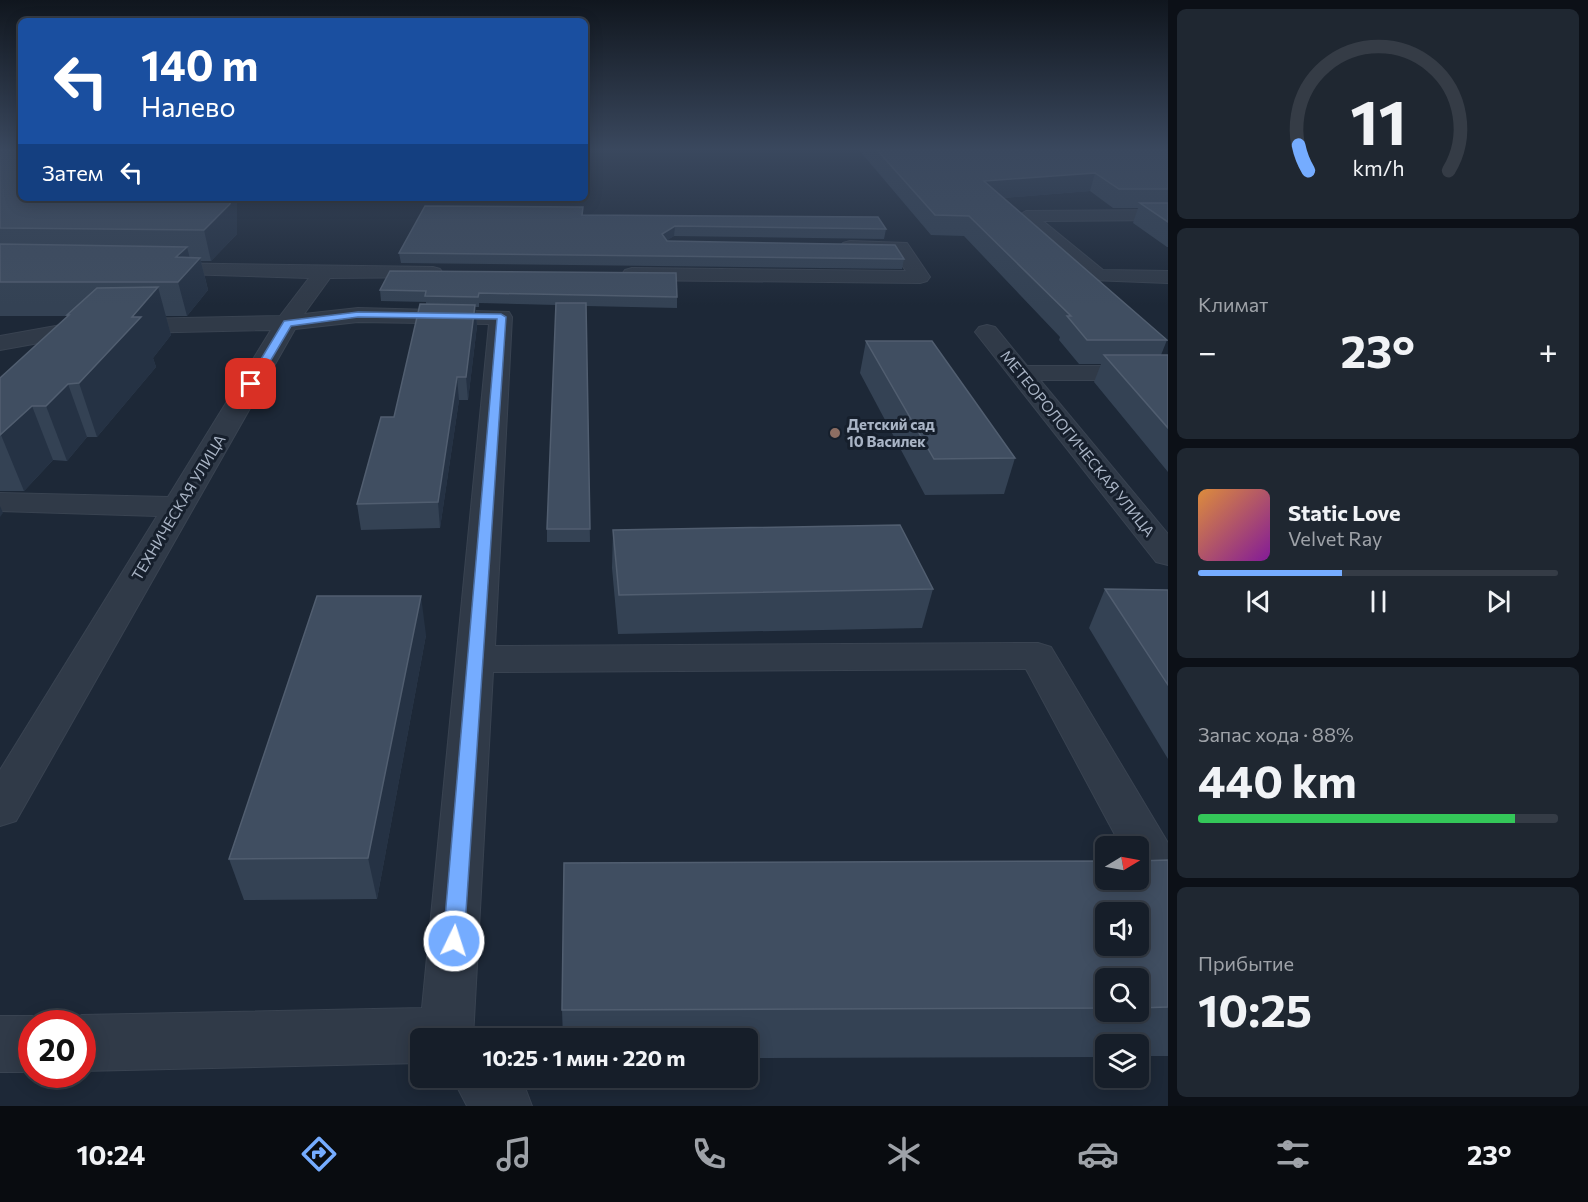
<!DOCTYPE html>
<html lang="ru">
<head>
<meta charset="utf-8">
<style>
	body { margin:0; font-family:Commissioner,sans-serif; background:#1f2731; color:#f1f3f6; height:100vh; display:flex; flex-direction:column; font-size:22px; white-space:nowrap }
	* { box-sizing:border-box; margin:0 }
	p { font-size:20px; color:#9ea2a8 }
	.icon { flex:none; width:33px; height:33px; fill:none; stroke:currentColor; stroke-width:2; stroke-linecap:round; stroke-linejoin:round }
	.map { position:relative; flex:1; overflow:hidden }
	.drawer { display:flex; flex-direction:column; gap:9px; padding:9px; background:#0c1017; width:420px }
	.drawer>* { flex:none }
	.top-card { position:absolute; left:18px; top:18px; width:570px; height:183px; border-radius:9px; box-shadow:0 3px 15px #0003,0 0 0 2px #353c46; background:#1a4fa0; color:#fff; overflow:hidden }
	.needle { width:39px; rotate:80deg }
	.fabs { position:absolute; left:1095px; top:836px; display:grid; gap:12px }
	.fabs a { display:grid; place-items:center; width:54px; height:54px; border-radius:9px; background:#161e29; box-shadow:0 3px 15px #0003,0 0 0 2px #353c46; font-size:30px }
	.speed { position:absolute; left:18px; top:1010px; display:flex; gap:12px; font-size:30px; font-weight:700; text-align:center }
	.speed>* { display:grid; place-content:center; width:78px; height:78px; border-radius:50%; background:#161e29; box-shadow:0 3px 15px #0003,0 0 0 2px #353c46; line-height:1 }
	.speed .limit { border:9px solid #d22; background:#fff; color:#111 }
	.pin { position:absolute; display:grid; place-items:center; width:51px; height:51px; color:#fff; margin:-26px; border-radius:12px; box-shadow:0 3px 9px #0006 }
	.me { position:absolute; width:66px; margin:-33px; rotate:4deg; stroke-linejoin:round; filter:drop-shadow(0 0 4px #0008) }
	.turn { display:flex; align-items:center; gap:21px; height:126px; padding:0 24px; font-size:27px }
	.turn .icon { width:78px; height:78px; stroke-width:2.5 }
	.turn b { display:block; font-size:42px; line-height:51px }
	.then { display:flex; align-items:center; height:57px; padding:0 24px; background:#0003; gap:12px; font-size:22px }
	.big { font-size:45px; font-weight:700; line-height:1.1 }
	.drawer .tile { flex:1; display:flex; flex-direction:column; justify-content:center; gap:9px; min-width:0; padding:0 21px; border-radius:9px; background:#1f2731 }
	.drawer .dial { align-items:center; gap:0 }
	.dial svg { height:156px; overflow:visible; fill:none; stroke:#353c46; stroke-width:7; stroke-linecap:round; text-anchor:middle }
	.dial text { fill:#f1f3f6; stroke:none }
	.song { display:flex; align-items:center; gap:18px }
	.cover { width:72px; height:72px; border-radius:9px; background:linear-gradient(135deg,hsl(30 70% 55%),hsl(290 70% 35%)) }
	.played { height:6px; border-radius:3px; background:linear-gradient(90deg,#75acff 40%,#353c46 40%) }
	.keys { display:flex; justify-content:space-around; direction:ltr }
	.heat { display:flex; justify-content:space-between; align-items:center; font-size:33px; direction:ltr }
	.charge { height:9px; border-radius:4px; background:linear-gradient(90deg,#34c759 88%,#353c46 0) }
	.trip { position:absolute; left:410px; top:1028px; width:348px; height:60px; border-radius:9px; background:#161e29; box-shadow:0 3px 15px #0003,0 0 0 2px #353c46; font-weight:700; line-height:60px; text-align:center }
	.dock { display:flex; height:96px; justify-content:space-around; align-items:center; background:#090c10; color:#9ea2a8 }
	.dock .icon { width:42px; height:42px }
	.dock .selected { color:#75acff }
	.dock b { font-size:27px; color:#f1f3f6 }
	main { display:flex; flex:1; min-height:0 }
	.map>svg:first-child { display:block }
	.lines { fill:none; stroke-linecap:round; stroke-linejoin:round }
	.minor-casing { stroke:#394351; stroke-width:2 }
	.minor { fill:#303a48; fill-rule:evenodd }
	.wall { fill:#344254; fill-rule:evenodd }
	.shaded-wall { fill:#253244 }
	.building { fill:#404e61; stroke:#515e70; stroke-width:1.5; fill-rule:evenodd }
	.route { fill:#75acff; stroke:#4c70a6; stroke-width:1.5 }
	.education-dot { fill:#8d6e63; stroke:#161f2c; stroke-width:2 }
	.labels { text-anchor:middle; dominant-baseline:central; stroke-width:6; stroke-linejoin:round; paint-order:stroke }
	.poi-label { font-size:15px; font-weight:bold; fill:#a9b4c5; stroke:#161f2c; text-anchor:start }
	.street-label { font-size:15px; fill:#a9b4c5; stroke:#161f2c }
</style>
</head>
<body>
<main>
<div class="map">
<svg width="1168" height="1106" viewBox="0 0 1168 1106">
	<rect width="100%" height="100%" fill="#1d2837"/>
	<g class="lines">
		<g class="minor-casing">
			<g id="minor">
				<polygon points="1168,210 1168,220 1043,221 1103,270 1168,271 1168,283 1091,280 1017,216 1026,211"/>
				<polygon points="850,241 907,243 930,277 927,281 920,283 632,280 625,278 622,274 625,270 632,268 906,271 894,253 843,251 840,247 843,243"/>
				<polygon points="157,263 433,267 440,269 443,273 440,277 330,278 304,314 358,308 509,312 512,317 495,646 1038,643 1051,647 1168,843 1168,908 1151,902 1138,879 1138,846 1121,846 1026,669 493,672 473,1038 420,1038 420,1063 82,1071 82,1023 64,1023 82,1015 422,1008 489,324 358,322 295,329 16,821 0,826 0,770 157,516 0,511 0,493 168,497 271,330 89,334 0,350 0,336 89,320 280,316 309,278 150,273 147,269 150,265"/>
				<polygon points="987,325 995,327 1027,366 1168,366 1168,380 1040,380 1168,534 1168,565 1156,562 979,337 975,332 979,327"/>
				<polygon points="0,1016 32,1016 48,1023 32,1023 32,1072 0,1072"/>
				<polygon points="452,1077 517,1077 524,1085 532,1106 467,1106"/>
			</g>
		</g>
		<use href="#minor" class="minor"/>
	</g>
	<g class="wall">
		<polygon points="0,150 237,234 211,261 201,261 208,290 187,316 166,316 171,335 153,358 156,367 97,437 87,437 67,461 53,460 24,491 0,491 0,378 67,317 67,316 0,316"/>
		<polygon points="859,150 1168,150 1168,247 1167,247 1133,223 1138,208 1113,208 1090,191 1003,198 1167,340 1161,355 1168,355 1168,472 1094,382 1101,364 1079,364 1059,340 1060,337 964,236 931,235"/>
		<polygon points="583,207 583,215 886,229 884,239 674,236 667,240 904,259 902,269 401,263 399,253"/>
		<polygon points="380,290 677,297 677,308 586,306 590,542 547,542 547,529 556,305 479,303 479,307 475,307 477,326 468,400 459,400 440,528 361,530 357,504 394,417 426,304 426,302 381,301"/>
		<polygon points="866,341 1015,458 1004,494 925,495 860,373"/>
		<polygon points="613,530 933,589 922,628 618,634 612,568"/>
		<polygon points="1105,589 1168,590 1168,759 1089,628"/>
		<polygon points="426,635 377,899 244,900 229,859"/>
		<path d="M 1168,860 L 1168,1056 L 1138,1056 L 1138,1044 L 1106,1044 L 1106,1057 L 747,1058 L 747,1038 L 563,1038 L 562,1010 ZM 1106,978 L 1138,978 L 1138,1011 L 1106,1011 Z"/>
	</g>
	<g class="shaded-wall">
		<polygon points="1095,173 1090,191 979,200 984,181"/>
		<polygon points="231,198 237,198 237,234 211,261 204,230"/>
		<polygon points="675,226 674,236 662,244 662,234"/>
		<polygon points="187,247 192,267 200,258 208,290 187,316 178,282 176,257"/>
		<polygon points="158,287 171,335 153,358 156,367 97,437 79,383 132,317"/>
		<polygon points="475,305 477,326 468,400 466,377"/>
		<polygon points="457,377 459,400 440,528 438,502"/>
		<polygon points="68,384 87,437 67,461 46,406"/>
		<polygon points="32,406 53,460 24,491 1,435"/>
		<polygon points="0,506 3,513 0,517"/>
		<polygon points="421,596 426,635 377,899 368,858"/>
	</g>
	<g class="building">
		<polygon points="0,150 21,150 21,198 231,198 230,204 204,230 0,228"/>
		<polygon points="877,150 1168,150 1168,189 1119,189 1095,173 984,181 1167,340 1087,340 1067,316 1071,316 969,216 935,215"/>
		<polygon points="1140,203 1168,203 1168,222"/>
		<polygon points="425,206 583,207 582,215 878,217 886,229 675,226 662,234 667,241 895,245 904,259 399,253"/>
		<polygon points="0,244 187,247 176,257 200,258 178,282 0,282"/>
		<polygon points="390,271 676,273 677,297 479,293 478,297 425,296 426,291 380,290"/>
		<polygon points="158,287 132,317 141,317 79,383 68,384 46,406 32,406 0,435 0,378 69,315 67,315 97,288"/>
		<polygon points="556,303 586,303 590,529 547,529"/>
		<polygon points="420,304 475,305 466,377 457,377 438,502 357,504 381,417 394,417"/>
		<polygon points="866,341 932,341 1015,458 934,459"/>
		<polygon points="1104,355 1168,355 1168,428"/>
		<polygon points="900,525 933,589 619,595 613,530"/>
		<polygon points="1105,589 1168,590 1168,685"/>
		<polygon points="317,596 421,596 368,858 229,859"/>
		<path d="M 1168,860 L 1168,1007 L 1138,1008 L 1138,978 L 1106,978 L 1106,1008 L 562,1010 L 564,863 L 1106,861 L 1106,879 L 1138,879 L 1138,861 ZM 1106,912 L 1138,912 L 1138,945 L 1106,945 Z"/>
	</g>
	<linearGradient id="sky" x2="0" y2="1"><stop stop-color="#10161e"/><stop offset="0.49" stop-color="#3a485e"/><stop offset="1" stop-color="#3a485e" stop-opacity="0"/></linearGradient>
	<rect width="1168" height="305" fill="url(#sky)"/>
	<polygon class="route" points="358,312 501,314 506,317 464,941 461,948 454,951 447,948 443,941 497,319 358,317 291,326 255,387 246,384 284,321"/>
	<circle class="education-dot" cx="835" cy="433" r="6"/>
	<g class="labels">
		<g class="poi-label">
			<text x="847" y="424">Детский сад<tspan x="847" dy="17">10 Василек</tspan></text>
		</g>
		<g class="street-label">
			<text transform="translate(1078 443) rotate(51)">МЕТЕОРОЛОГИЧЕСКАЯ УЛИЦА</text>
			<text transform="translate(178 507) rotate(-59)">ТЕХНИЧЕСКАЯ УЛИЦА</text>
		</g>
	</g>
</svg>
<div class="fabs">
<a><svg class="needle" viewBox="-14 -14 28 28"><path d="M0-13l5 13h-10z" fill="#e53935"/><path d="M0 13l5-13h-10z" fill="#9ea2a8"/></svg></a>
<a><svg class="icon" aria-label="sound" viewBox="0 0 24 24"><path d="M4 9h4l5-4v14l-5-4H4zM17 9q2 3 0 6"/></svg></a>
<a><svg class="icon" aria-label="search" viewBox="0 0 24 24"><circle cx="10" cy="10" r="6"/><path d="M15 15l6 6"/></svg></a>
<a><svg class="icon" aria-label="layers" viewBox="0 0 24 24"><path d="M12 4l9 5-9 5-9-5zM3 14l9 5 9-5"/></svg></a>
</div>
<div class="speed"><div class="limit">20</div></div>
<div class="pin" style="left:251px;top:384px;background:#d93025"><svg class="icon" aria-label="arrive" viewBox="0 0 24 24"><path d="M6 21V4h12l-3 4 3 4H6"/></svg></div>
<svg class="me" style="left:454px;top:941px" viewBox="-20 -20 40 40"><circle r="17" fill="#75acff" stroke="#fff" stroke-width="3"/><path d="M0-11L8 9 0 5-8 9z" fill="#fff"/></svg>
<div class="trip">10:25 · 1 мин · 220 m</div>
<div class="top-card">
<div class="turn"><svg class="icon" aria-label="left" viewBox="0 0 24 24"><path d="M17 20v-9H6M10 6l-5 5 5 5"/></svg><div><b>140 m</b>Налево</div></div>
<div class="then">Затем<svg class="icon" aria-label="left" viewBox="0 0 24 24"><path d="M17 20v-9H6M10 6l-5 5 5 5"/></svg></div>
</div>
</div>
<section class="drawer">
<div class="tile dial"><svg viewBox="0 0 100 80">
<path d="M14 69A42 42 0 1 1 86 69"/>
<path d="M14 69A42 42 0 0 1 9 56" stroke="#75acff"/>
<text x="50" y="56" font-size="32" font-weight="700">11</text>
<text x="50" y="72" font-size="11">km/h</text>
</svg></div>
<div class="tile"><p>Климат</p>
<div class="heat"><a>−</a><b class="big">23°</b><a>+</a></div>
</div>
<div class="tile">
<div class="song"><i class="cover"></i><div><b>Static Love</b><p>Velvet Ray</p></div></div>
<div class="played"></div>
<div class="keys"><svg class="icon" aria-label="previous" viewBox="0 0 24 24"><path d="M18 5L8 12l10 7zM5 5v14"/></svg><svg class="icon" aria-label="pause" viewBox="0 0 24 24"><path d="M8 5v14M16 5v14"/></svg><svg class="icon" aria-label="next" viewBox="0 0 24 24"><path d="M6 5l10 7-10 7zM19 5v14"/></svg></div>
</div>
<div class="tile"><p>Запас хода · 88%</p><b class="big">440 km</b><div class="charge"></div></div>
<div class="tile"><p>Прибытие</p><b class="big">10:25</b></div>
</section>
</main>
<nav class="dock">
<b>10:24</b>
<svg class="icon selected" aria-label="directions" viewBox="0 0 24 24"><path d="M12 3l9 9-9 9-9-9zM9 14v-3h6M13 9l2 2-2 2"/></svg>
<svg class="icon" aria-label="music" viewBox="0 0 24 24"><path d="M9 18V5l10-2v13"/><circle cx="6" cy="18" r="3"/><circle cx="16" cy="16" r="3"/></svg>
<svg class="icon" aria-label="phone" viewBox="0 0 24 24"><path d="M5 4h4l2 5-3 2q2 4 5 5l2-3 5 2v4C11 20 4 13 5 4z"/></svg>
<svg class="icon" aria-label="climate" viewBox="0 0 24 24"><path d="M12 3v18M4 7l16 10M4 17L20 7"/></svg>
<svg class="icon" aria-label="car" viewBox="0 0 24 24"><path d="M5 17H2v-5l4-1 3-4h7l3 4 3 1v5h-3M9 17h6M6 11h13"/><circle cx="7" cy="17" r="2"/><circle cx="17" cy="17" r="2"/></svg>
<svg class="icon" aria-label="filters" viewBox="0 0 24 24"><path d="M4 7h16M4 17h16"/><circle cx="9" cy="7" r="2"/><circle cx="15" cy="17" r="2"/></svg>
<b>23°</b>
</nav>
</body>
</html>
